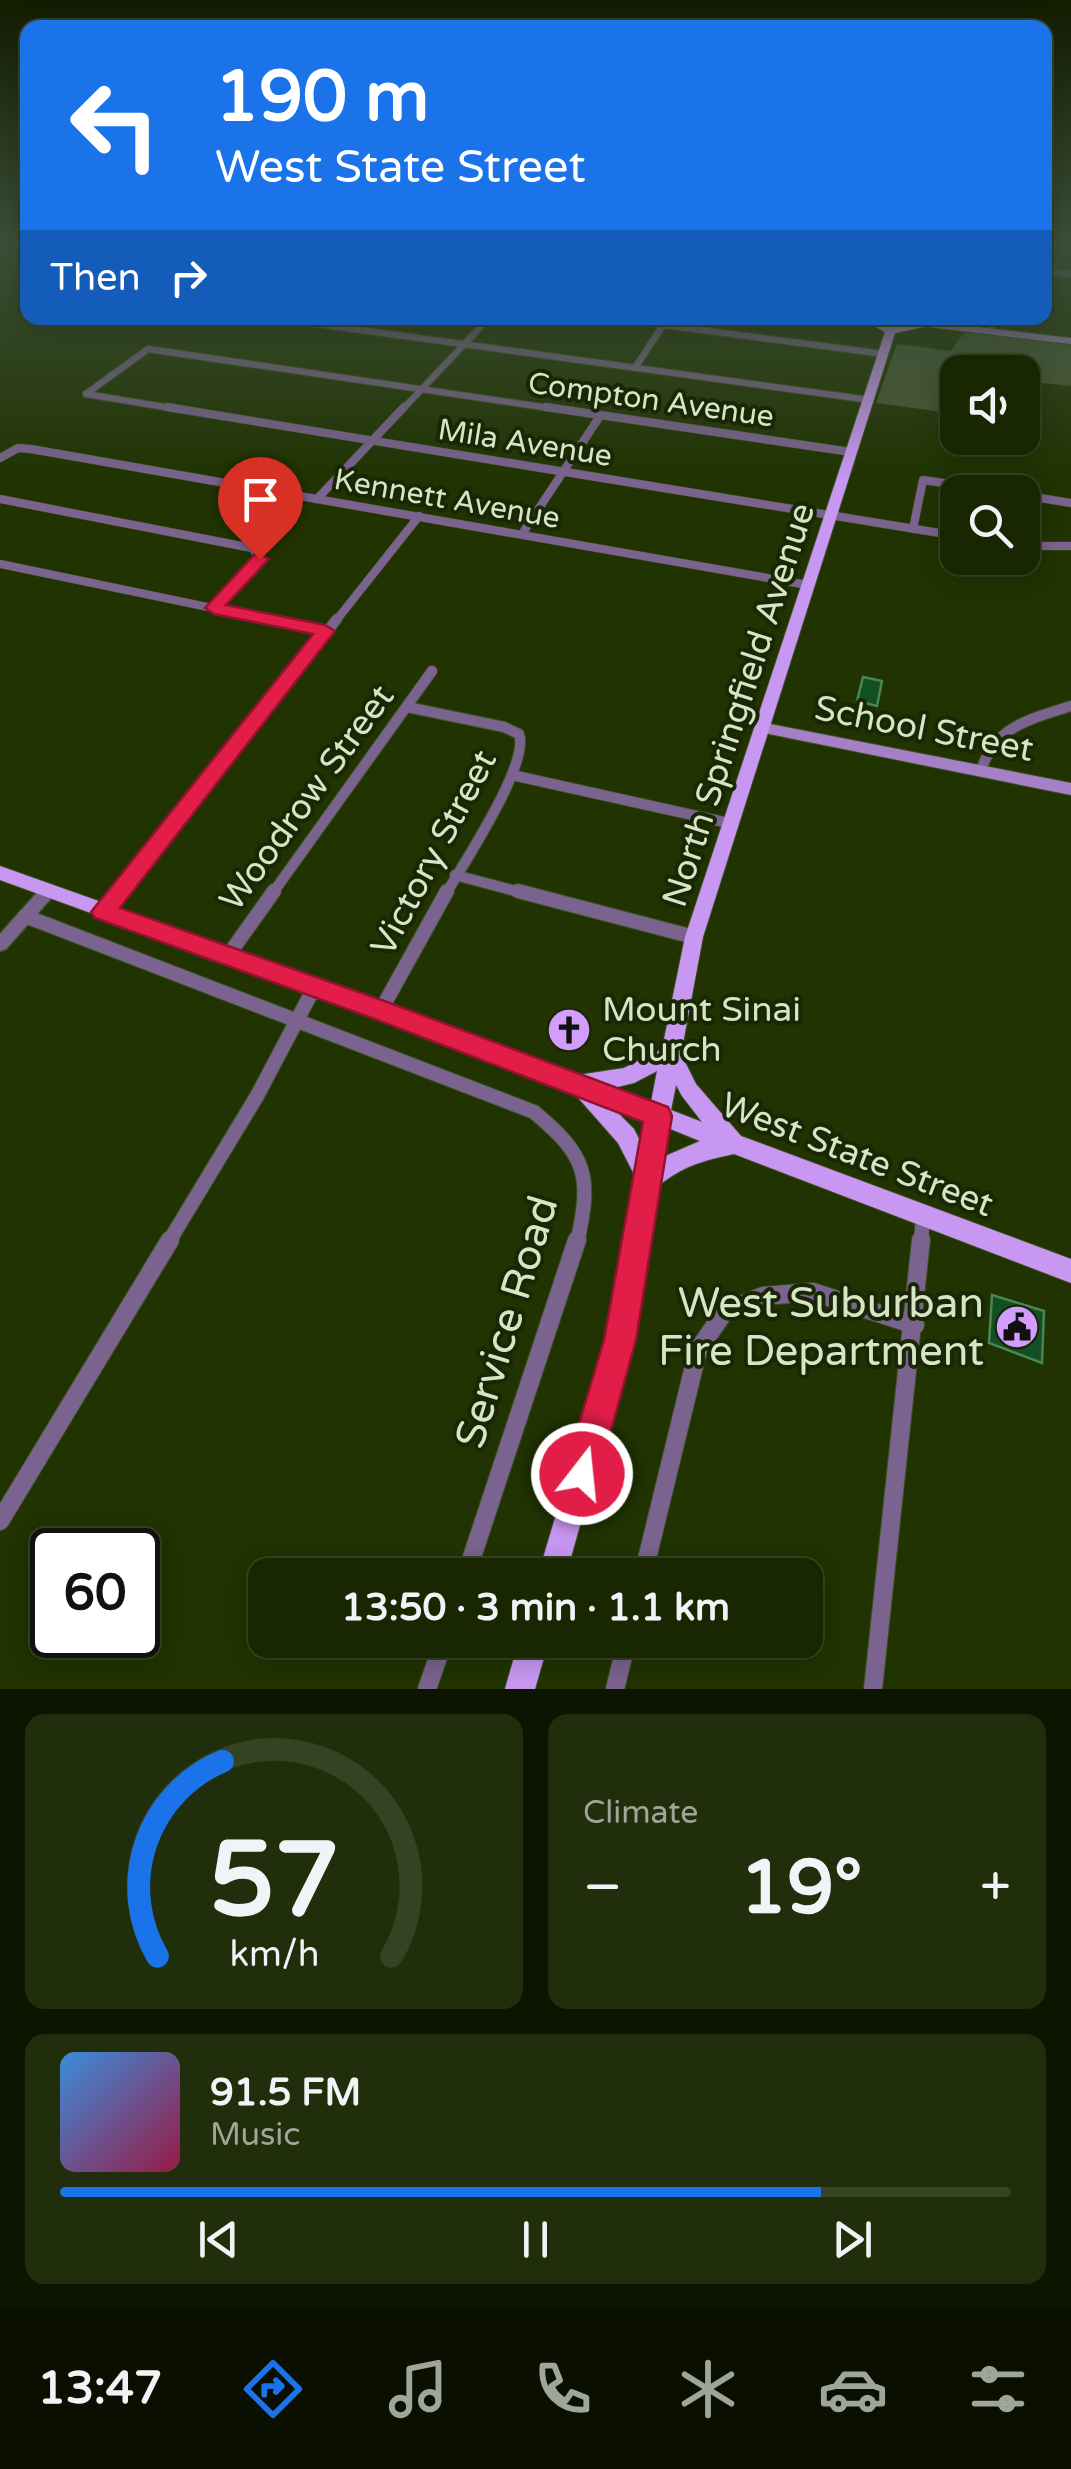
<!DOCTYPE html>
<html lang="en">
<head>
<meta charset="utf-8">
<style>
	body { margin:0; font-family:"Varela Round",sans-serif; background:#212e0b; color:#f1f3f6; height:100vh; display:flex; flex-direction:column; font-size:38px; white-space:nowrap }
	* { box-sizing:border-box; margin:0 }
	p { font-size:32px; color:#9fa599 }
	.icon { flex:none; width:55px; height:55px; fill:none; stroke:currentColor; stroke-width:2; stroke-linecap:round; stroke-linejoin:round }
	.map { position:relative; height:1689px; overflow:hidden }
	.panel { display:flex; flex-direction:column; gap:25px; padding:25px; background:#0d1501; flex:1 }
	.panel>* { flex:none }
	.guide { position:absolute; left:20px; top:20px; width:1032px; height:305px; border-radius:20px; box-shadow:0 5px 25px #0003,0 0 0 2px #364323; background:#1a73e8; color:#fff; overflow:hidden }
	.fabs { position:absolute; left:940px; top:355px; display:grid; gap:20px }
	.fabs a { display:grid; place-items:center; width:100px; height:100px; border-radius:20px; background:#182601; box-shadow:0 5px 25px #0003,0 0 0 2px #364323; font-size:50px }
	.speed { position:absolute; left:30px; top:1528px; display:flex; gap:20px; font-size:50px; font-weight:700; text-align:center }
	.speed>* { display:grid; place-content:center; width:130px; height:130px; border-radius:50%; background:#182601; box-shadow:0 5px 25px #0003,0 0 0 2px #364323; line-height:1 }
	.speed .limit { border:5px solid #111; border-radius:15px; background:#fff; color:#111 }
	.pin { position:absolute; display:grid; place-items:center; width:85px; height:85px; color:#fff; margin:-102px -42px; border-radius:50% 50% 50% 0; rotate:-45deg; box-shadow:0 0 10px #0007 }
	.pin .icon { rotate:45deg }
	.me { position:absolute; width:110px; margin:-55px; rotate:16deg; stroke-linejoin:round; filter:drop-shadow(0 0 8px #0008) }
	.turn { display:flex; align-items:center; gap:35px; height:210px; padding:0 30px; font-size:45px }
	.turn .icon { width:130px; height:130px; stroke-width:2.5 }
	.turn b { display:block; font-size:70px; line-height:85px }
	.then { display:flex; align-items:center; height:95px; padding:0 30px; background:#0003; gap:20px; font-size:38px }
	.big { font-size:75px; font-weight:700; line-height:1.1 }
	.panel .tile { flex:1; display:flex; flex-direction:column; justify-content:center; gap:15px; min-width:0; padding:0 35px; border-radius:20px; background:#212e0b }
	.panel .dial { align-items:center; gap:0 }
	.dial svg { height:260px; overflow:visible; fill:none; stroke:#364323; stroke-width:7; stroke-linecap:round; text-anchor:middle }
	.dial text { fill:#f1f3f6; stroke:none }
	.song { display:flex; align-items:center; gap:30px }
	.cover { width:120px; height:120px; border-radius:15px; background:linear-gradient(135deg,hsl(210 70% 55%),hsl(340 70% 35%)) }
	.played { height:10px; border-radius:5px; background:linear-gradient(90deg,#1a73e8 80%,#364323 80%) }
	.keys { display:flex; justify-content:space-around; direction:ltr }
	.heat { display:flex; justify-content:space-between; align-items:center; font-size:55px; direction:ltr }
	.panel .tiles { flex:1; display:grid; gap:25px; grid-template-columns:1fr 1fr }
	.tile:last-child { grid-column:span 2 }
	.trip { position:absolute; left:248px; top:1558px; width:575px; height:100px; border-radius:20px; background:#182601; box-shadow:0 5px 25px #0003,0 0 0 2px #364323; font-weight:700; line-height:100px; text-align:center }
	.dock { display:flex; height:160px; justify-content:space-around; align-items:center; background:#0a0f00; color:#9fa599 }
	.dock .icon { width:70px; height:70px }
	.dock .current { color:#1a73e8 }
	.dock b { font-size:45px; color:#f1f3f6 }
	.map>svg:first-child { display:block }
	.green { fill:#485834 }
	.building { fill:#124f23; stroke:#4b8556; stroke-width:2.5 }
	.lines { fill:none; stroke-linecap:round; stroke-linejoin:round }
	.minor-far4-casing { stroke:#3d5020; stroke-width:8 }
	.minor-far3-casing { stroke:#3d5020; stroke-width:9 }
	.minor-far2-casing { stroke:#3d5020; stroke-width:12 }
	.minor-far1-casing { stroke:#3d5020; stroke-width:16 }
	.minor-casing { stroke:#3d5020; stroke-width:20 }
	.tertiary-casing { stroke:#3d5020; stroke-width:3 }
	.secondary-casing { stroke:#3d5020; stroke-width:2 }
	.primary-casing { stroke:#3d5020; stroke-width:2 }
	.minor-far4 { stroke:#7a638e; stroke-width:6 }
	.minor-far3 { stroke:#7a638e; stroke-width:8 }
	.minor-far2 { stroke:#7a638e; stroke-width:10 }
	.minor-far1 { stroke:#7a638e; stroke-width:14 }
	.minor { stroke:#7a638e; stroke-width:18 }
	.tertiary { fill:#7a638e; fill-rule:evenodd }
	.secondary { fill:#a680c6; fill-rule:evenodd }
	.primary { fill:#c897f1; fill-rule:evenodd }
	.route { fill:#e11d48; stroke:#92132f; stroke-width:2.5 }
	.labels { text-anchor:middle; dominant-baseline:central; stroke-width:8; stroke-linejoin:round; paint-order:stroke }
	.far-street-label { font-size:30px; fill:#d6e6c5; stroke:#1a2706 }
	.street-label { font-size:35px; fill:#d6e6c5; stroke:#1a2706 }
	.poi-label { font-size:35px; fill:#d6e6c5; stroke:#1a2706; text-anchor:start }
	.near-poi-label { font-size:42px; fill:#d6e6c5; stroke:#1a2706; text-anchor:end }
	.near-street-label { font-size:42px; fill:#d6e6c5; stroke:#1a2706 }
</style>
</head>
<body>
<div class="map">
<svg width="1071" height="1689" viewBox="0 0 1071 1689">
	<rect width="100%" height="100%" fill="#203301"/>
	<polygon class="green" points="968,332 1071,345 1071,386 1023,381 1022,372 958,372 957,414 876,403 897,344 951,351 962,335"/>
	<g class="building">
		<polygon points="863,677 882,681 877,706 857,701"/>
		<polygon points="992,1295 1044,1311 1042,1363 989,1343"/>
	</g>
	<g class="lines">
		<g class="minor-far4-casing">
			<g id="minor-far4">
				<polyline points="1045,272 1071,274"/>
				<polyline points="273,318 870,400"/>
				<polyline points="610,318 884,354"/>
				<polyline points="990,331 993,318"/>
				<polyline points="635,368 663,325"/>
				<polyline points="86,394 183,410"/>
				<polyline points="86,394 148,349 563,410"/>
				<polyline points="402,410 489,318"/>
			</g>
		</g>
		<g class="minor-far3-casing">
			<g id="minor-far3">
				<polyline points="167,407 958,536"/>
				<polyline points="546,407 851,452"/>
				<polyline points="0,458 18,448 31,449 808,585"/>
				<polyline points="1022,495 1071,503"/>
				<polyline points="0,499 252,548 260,559 214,608"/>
				<polyline points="317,499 404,407"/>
				<polyline points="913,529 923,480 1005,492"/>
				<polyline points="522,534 600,416"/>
				<polyline points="1022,546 1071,546"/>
				<polyline points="0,564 280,622"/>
				<polyline points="335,622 419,516"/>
			</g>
		</g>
		<g class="minor-far2-casing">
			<g id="minor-far2">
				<polyline points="268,619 325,631"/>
				<path d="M 407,707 L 504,727 L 519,734 C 530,764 463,864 446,894"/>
				<path d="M 981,771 C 994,726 1031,719 1071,706"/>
				<polyline points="512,775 733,824"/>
				<polyline points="455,875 527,894"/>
				<polyline points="118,894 337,619"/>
				<polyline points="272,894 432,671"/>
			</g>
		</g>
		<g class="minor-far1-casing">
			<g id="minor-far1">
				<polyline points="518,891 694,937"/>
				<polyline points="103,912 120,891"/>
				<path d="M 25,916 L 534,1112 C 587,1156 592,1176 577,1243"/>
				<polyline points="227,957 274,891"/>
				<polyline points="381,1010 447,891"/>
				<polyline points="168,1243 257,1096 314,988"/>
				<polyline points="921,1243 923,1215"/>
			</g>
		</g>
		<g class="minor-casing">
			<g id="minor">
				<polyline points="0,1521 170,1240"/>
				<polyline points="466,1575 577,1240"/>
				<polyline points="643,1575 698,1350 725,1311 763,1296 813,1292 915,1325"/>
				<polyline points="427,1689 444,1640"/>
				<polyline points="615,1689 627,1640"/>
				<polyline points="873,1689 921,1240"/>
			</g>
		</g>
		<g class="tertiary-casing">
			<polygon id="tertiary" points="48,885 54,887 56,891 54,895 6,949 0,951 0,934 42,887"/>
		</g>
		<g class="secondary-casing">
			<g id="secondary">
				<polygon points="874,318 899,318 1071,338 1071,344 879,321"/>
				<polygon points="765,723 1071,783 1071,795 759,732 757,728 759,724"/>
			</g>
		</g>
		<g class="primary-casing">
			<g id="primary">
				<path d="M 860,318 L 872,318 L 888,325 L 890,318 L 900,318 L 897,327 L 933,321 L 938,324 L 895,333 L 703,937 L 681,1054 L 696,1084 L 741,1136 L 1071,1259 L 1071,1283 L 734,1154 C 702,1161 685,1165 658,1186 L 632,1340 L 566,1575 L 538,1575 L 608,1340 L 637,1180 L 618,1143 L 573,1092 L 374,1016 L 0,880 L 0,866 L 388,1004 L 578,1075 L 624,1068 L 662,1049 L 685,937 L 885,332 ZM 657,1071 L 651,1102 L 613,1088 L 634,1083 ZM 676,1085 L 682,1096 L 702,1122 L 671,1110 ZM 612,1107 L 647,1120 L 643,1147 L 634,1129 ZM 668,1128 L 700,1141 L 663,1157 Z"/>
				<polygon points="519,1640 549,1640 535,1689 505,1689"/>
			</g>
		</g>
		<use href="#minor-far4" class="minor-far4"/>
		<use href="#minor-far3" class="minor-far3"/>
		<use href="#minor-far2" class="minor-far2"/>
		<use href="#minor-far1" class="minor-far1"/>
		<use href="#minor" class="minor"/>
		<use href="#tertiary" class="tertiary"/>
		<use href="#secondary" class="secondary"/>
		<use href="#primary" class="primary"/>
	</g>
	<linearGradient id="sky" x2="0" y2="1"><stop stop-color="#121c01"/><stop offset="0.51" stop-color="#3c5038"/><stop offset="1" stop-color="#3c5038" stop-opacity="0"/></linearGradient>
	<rect width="1071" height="480" fill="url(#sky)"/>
	<polygon class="route" points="260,554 269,559 226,605 325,625 335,631 120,908 390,1003 668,1107 672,1116 636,1340 599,1474 594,1486 582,1491 569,1486 564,1474 604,1340 643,1122 372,1018 95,918 91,912 313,634 214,614 205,608 254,555"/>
	<defs>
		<g id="church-disc" transform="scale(2.25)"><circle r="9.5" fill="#d29dfd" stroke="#1a2706"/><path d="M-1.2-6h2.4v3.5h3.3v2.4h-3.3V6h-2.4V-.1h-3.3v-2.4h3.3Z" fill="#111"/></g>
		<g id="civic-disc" transform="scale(2.25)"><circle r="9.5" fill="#d29dfd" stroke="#1a2706"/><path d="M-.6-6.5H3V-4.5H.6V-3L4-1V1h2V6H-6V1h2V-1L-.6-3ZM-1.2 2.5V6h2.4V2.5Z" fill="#111"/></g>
	</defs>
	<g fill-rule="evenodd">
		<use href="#church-disc" x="569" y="1030"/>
		<use href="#civic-disc" x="1017" y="1327"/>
	</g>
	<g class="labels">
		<g class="far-street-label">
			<text transform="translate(651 400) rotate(8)">Compton Avenue</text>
			<text transform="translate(525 443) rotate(9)">Mila Avenue</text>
			<text transform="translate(447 499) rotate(10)">Kennett Avenue</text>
		</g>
		<g class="street-label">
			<text transform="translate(739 705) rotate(-72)">North Springfield Avenue</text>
			<text transform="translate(924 729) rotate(11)">School Street</text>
			<text transform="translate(307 798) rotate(-54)">Woodrow Street</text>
			<text transform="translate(434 853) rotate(-62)">Victory Street</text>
			<text transform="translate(857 1155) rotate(21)">West State Street</text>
		</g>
		<g class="poi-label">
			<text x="602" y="1010">Mount Sinai<tspan x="602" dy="40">Church</tspan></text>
		</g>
		<g class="near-poi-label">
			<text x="984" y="1303">West Suburban<tspan x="984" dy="48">Fire Department</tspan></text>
		</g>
		<g class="near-street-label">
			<text transform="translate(507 1322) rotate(-73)">Service Road</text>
		</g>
	</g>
</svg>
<div class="fabs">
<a><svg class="icon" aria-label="sound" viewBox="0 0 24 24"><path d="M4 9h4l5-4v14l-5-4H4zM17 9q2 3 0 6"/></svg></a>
<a><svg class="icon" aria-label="search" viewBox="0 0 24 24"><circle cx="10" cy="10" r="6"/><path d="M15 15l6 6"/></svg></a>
</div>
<div class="speed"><div class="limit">60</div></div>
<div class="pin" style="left:260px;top:559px;background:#d93025"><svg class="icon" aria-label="arrive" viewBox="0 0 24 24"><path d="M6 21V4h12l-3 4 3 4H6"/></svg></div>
<svg class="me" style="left:582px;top:1474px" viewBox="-20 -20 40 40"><circle r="17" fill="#e11d48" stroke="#fff" stroke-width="3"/><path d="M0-11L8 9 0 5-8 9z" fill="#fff"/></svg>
<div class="trip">13:50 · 3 min · 1.1 km</div>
<div class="guide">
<div class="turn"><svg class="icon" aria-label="left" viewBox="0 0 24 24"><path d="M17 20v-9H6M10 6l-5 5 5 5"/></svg><div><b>190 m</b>West State Street</div></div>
<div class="then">Then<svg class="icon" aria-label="right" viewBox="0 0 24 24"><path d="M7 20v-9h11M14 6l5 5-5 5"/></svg></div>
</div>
</div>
<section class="panel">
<div class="tiles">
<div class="tile dial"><svg viewBox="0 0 100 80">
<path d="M14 69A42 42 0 1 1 86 69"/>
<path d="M14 69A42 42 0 0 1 34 9" stroke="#1a73e8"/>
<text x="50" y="56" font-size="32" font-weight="700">57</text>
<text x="50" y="72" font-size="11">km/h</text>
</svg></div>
<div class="tile"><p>Climate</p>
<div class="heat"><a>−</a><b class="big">19°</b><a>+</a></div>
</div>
<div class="tile">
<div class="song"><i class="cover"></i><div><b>91.5 FM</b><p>Music</p></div></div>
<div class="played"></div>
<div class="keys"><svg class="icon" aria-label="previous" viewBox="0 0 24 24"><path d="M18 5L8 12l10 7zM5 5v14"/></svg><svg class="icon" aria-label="pause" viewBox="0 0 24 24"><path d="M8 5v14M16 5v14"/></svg><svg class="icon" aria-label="next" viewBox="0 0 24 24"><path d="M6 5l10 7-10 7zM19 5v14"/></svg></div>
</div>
</div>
</section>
<nav class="dock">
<b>13:47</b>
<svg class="icon current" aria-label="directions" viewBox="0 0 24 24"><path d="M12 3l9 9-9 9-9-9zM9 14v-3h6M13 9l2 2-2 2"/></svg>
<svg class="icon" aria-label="music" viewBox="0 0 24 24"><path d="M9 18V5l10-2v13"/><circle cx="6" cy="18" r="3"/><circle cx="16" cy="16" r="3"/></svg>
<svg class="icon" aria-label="phone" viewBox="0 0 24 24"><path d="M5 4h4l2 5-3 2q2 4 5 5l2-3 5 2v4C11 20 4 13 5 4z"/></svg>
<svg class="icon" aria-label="climate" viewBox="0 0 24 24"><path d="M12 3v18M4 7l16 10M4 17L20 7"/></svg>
<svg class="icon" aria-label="car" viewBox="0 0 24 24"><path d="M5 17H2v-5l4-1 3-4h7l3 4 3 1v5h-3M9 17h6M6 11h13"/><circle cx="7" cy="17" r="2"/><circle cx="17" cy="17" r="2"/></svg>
<svg class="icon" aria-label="filters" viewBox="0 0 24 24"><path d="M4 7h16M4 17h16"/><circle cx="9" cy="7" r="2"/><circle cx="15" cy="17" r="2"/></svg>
</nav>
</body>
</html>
